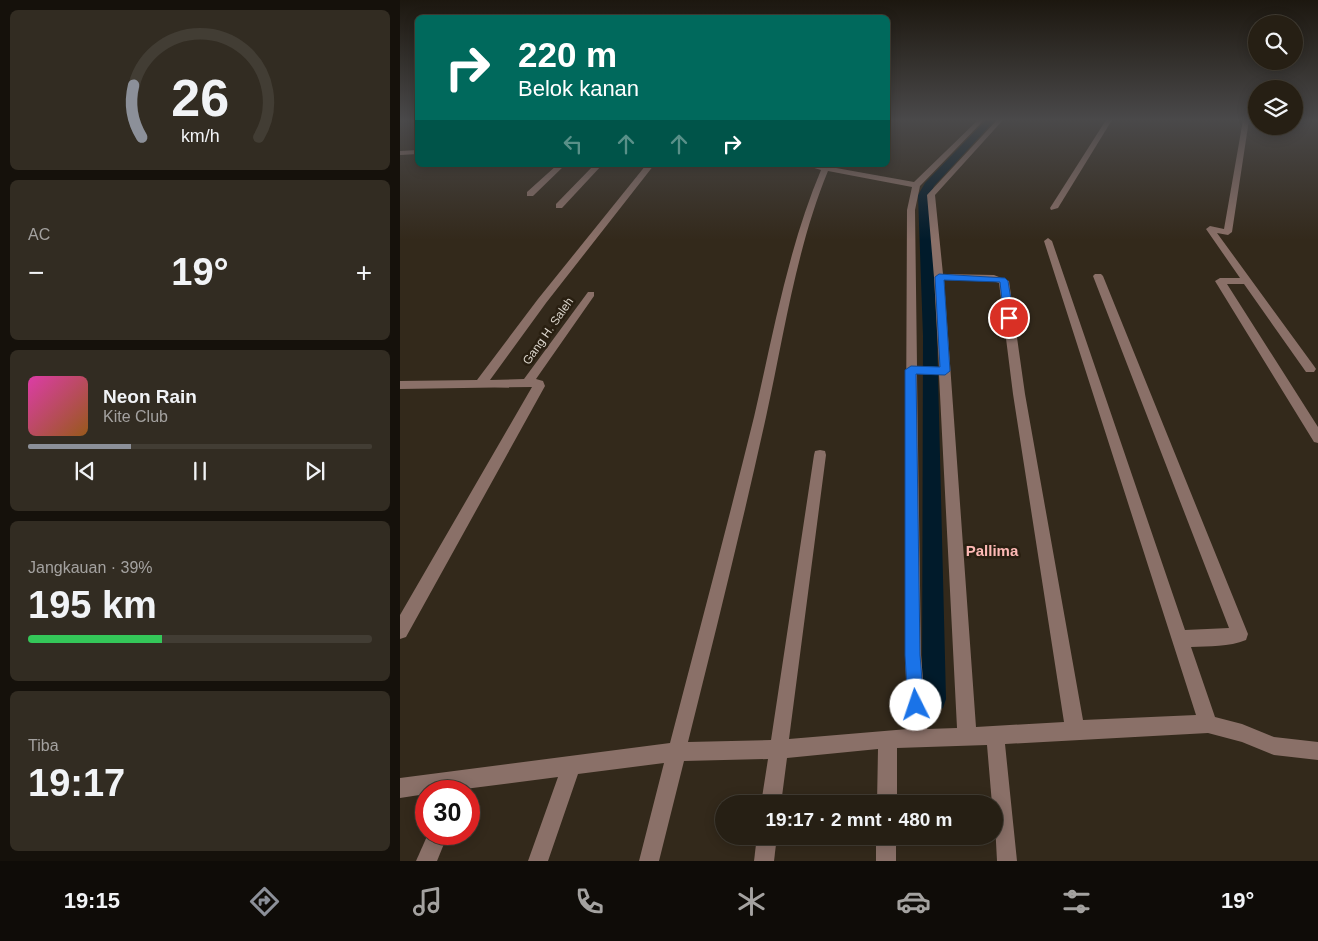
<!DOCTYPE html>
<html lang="id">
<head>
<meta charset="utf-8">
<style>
	body { margin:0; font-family:Helvetica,sans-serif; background:#322c22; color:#f1f3f6; height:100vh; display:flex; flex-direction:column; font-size:19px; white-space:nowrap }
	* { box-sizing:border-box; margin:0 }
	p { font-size:16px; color:#a4a2a0 }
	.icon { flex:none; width:28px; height:28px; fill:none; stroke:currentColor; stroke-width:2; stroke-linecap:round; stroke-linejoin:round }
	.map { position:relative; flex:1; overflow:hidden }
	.sheet { display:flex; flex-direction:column; gap:10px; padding:10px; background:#15110b; width:400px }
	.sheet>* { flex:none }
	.guide { position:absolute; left:15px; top:15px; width:475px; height:152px; border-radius:8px; box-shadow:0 2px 12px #0003,0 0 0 1px #423d34; background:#00695c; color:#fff; overflow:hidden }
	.controls { position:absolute; left:848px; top:15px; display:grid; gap:10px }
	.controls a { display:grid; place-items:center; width:55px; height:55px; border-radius:50%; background:#261f14; box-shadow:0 2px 12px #0003,0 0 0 1px #423d34; font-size:25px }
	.speed { position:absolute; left:15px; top:780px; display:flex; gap:10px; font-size:25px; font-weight:700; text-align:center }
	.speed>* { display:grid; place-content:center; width:65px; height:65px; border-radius:50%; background:#261f14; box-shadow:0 2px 12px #0003,0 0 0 1px #423d34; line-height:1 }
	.speed .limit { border:8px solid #d22; background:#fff; color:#111 }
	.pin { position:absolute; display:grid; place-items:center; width:42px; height:42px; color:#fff; margin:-21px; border:2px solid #fff; border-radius:50%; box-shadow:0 1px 5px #0007 }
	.me { position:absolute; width:55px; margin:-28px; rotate:356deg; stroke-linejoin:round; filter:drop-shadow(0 0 4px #0008) }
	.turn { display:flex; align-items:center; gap:18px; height:105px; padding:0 20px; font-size:22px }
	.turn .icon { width:65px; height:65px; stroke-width:2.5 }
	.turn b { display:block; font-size:35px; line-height:42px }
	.lanes { display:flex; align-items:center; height:48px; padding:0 20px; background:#0003; justify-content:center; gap:25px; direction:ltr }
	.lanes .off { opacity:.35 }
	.big { font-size:38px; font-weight:800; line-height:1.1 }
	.sheet .card { flex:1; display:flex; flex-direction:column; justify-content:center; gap:8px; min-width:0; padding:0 18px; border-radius:8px; background:#322c22 }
	.sheet .dial { align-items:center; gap:0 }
	.dial svg { height:130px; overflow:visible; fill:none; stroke:#423d34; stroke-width:7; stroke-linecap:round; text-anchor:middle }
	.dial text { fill:#f1f3f6; stroke:none }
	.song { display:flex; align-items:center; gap:15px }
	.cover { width:60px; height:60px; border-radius:8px; background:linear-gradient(135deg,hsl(320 70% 55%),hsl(30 70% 35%)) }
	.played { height:5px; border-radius:2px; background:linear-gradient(90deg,#8c9099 30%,#423d34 30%) }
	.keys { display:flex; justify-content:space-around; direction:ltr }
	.heat { display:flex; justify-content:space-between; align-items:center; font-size:28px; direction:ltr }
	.charge { height:8px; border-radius:4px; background:linear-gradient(90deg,#34c759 39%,#423d34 0) }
	.trip { position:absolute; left:315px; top:795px; width:288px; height:50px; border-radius:25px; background:#261f14; box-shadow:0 2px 12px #0003,0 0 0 1px #423d34; font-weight:800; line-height:50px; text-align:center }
	.tabs { display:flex; height:80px; justify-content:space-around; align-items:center; background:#0f0c08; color:#a4a2a0 }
	.tabs .icon { width:35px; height:35px }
	.tabs .selected { color:#8c9099 }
	.tabs b { font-size:22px; color:#f1f3f6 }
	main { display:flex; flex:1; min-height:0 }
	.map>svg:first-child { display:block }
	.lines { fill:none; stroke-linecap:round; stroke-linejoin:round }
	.river { fill:#011b2b; fill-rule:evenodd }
	.minor { fill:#8a7068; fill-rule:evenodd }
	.route { fill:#1a73e8; stroke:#114b97 }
	.labels { text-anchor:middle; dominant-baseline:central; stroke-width:5; stroke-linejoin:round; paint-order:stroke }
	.street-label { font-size:12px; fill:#dcd6cd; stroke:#291f11 }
	.quarter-label { font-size:15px; font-weight:bold; fill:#feb9b5; stroke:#291f11 }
</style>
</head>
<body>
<main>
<section class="sheet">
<div class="card dial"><svg viewBox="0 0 100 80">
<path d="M14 69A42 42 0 1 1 86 69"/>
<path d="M14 69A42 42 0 0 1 9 37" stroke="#8c9099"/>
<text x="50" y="56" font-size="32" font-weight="700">26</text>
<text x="50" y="72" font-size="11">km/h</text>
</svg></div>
<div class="card"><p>AC</p>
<div class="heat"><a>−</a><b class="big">19°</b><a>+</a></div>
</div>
<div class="card">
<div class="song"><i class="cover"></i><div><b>Neon Rain</b><p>Kite Club</p></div></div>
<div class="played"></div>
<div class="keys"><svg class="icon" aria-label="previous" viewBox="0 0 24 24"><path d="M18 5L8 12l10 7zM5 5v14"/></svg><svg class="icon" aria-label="pause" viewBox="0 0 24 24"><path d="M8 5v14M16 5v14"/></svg><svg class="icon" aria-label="next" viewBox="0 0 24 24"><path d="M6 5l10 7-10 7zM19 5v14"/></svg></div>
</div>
<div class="card"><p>Jangkauan · 39%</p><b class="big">195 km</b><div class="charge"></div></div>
<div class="card"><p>Tiba</p><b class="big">19:17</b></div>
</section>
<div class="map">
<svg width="918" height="861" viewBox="0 0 918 861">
	<rect width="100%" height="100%" fill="#33291b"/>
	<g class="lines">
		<polygon class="river" points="586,120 595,120 534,186 530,195 537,336 546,699 543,708 534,711 525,708 522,699 523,336 518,195 525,183"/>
		<g class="minor">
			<path d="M 578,120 L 584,120 L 520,186 L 515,210 L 517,366 L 539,367 L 534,277 L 527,195 L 597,120 L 603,120 L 535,195 L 543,274 L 594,275 L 609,281 L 625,394 L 683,720 L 796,715 L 644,241 L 648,238 L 652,241 L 785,630 L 829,628 L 693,276 L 695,274 L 701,274 L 703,276 L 848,634 L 846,640 C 829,647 809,646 791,647 L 815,717 L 842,724 L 874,737 L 918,742 L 918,760 L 874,755 L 842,742 L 808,733 L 605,744 L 617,861 L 597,861 L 594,804 L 592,804 L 587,745 L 497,748 L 497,804 L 477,804 L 478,749 L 387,758 L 381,804 L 361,804 L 368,759 L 284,761 L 259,861 L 239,861 L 264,763 L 178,774 L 148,861 L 128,861 L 158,777 L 49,791 L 26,791 L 26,794 L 0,798 L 0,778 L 270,743 C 298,635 327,527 354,417 C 373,335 388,248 421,170 L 404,165 L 425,166 L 514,182 ZM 428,171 L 512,187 L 507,210 L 505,655 L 508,729 L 389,739 L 426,455 L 425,451 L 420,450 L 415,451 L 414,455 L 371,740 L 288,742 C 315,634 342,526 366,417 C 384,335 396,249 428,171 ZM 544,280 L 593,281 L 599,283 L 613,394 L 664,722 L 576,727 ZM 517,374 L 539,375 L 557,728 L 527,729 L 521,655 Z"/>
			<polygon points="706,120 712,120 658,208 651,210 650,208"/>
			<polygon points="843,120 849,120 832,232 828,235 817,233 914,366 916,369 914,372 906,372 844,284 827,284 918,427 918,443 914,442 815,281 820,278 840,278 806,229 810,226 824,229"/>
			<polygon points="18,150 18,154 0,155 0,151"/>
			<polygon points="157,165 165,165 133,196 127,196 127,192"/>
			<polygon points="194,165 202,165 162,208 156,208 156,204"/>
			<polygon points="246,165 254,165 146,303 90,380 124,379 188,292 194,292 194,296 136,379 143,381 145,386 6,637 0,639 0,615 132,387 0,389 0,381 77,380 138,299"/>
			<polygon points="28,834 48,834 37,861 16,861"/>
			<polygon points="357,836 377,836 374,861 354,861"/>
			<rect x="476" y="836" width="20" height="25"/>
		</g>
	</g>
	<linearGradient id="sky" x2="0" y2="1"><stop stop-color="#1c170f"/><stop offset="0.5" stop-color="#4a494a"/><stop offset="1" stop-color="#4a494a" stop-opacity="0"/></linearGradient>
	<rect width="918" height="240" fill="url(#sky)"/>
	<polygon class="route" points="539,274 605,278 608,281 614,318 609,322 604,318 600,282 544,280 550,371 545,375 516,374 520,655 524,705 522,711 516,713 510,711 508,705 505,655 505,370 511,366 540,367 535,277"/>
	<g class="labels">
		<g class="street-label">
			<text transform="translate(148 331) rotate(-55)">Gang H. Saleh</text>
		</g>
		<g class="quarter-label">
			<text x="592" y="550">Pallima</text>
		</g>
	</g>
</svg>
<div class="controls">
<a><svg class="icon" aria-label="search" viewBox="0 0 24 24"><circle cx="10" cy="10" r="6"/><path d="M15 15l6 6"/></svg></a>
<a><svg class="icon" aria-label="layers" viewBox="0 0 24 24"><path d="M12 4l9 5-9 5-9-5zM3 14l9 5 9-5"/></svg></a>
</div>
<div class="speed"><div class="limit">30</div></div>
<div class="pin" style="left:609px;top:318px;background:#d93025"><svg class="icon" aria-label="arrive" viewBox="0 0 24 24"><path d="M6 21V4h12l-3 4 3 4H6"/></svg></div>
<svg class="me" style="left:516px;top:705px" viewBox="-20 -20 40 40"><circle r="19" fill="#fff"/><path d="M0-13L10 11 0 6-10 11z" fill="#1a73e8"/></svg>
<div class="trip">19:17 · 2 mnt · 480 m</div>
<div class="guide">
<div class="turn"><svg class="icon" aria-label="right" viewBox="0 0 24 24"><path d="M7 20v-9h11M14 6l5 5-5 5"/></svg><div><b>220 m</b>Belok kanan</div></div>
<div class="lanes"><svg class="icon off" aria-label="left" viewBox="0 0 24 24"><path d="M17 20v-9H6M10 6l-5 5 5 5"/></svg><svg class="icon off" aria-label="ahead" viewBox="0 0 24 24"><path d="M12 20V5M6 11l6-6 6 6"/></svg><svg class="icon off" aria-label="ahead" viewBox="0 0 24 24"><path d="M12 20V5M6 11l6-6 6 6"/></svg><svg class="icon" aria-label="right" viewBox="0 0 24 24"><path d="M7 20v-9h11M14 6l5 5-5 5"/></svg></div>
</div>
</div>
</main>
<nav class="tabs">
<b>19:15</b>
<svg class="icon selected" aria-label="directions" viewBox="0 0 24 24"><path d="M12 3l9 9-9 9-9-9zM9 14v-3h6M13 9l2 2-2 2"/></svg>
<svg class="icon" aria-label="music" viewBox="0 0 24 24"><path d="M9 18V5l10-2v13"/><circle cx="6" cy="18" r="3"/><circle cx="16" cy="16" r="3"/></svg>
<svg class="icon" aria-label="phone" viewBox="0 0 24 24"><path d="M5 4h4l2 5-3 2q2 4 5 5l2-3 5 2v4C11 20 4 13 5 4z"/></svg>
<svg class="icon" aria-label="climate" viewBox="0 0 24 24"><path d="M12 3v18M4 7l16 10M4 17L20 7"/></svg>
<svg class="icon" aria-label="car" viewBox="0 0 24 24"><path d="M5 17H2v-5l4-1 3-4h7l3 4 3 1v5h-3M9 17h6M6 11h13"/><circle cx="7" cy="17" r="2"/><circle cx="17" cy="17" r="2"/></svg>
<svg class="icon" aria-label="filters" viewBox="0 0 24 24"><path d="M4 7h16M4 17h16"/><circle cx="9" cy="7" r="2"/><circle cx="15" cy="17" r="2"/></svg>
<b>19°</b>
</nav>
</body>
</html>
